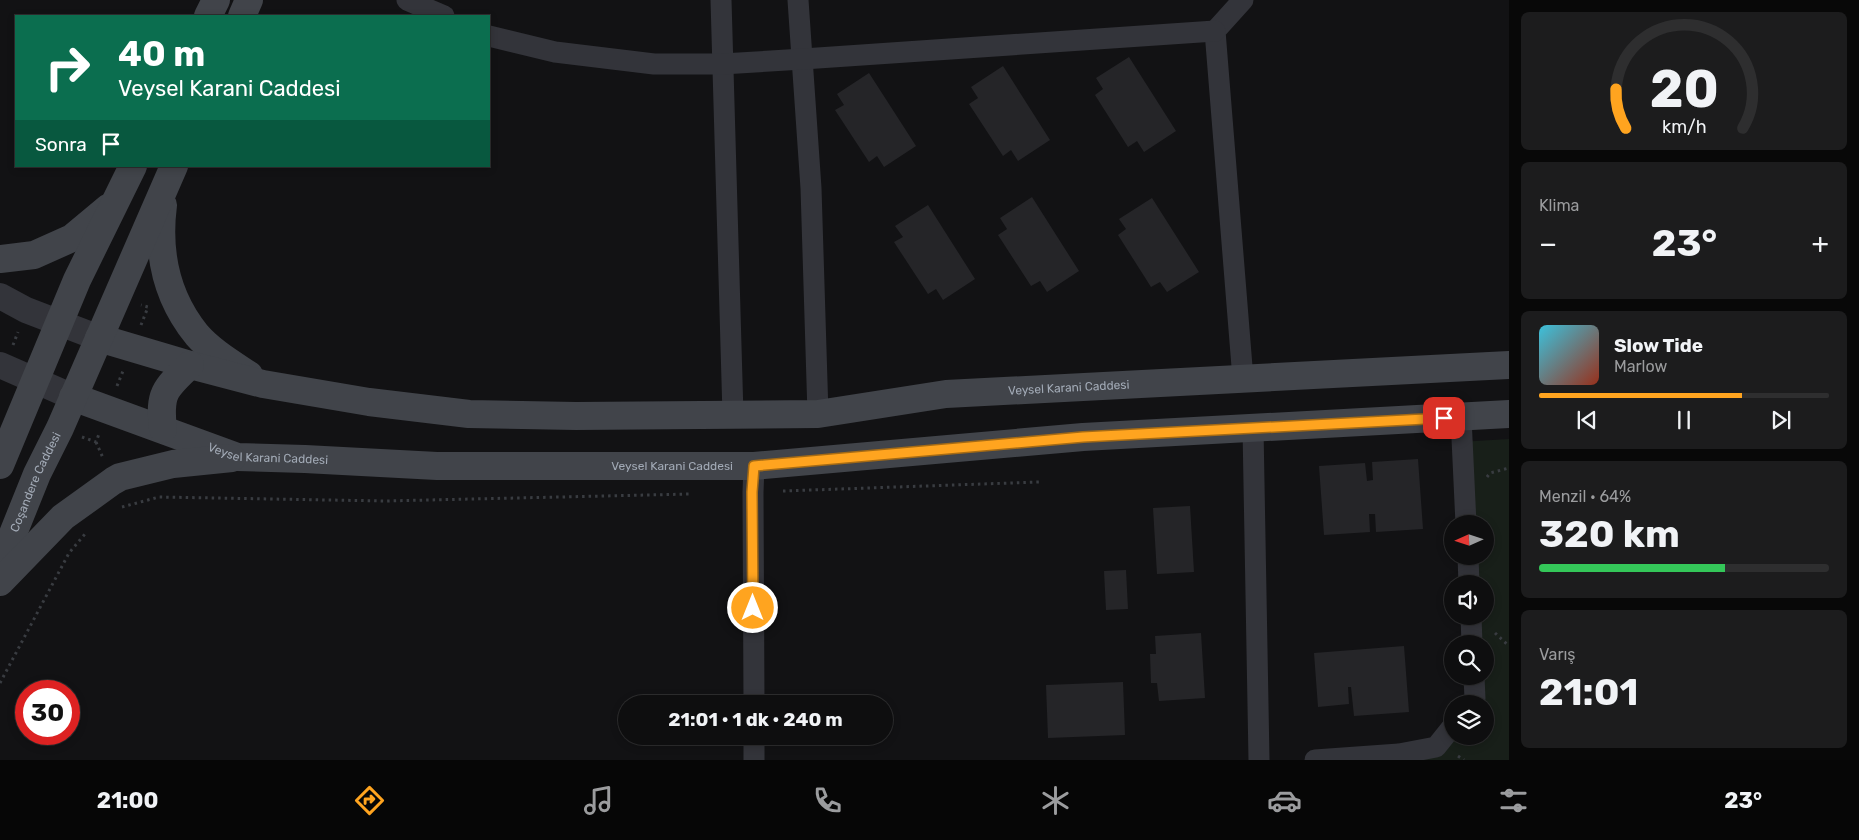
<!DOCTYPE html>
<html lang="tr">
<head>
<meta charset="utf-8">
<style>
	body { margin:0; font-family:Rubik,sans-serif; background:#1c1c1d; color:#f1f3f6; height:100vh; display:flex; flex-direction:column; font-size:19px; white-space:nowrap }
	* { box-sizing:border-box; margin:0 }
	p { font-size:16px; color:#9b9c9e }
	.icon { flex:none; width:28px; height:28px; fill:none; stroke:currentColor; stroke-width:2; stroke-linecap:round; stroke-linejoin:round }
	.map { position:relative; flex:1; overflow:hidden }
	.sheet { display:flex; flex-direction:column; gap:12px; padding:12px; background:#080808; width:350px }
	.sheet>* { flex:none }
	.top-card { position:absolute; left:15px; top:15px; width:475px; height:152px; border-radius:0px; box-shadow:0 2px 8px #0003,0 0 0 1px #2e2e2f; background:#0b6e4f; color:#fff; overflow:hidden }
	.needle { width:32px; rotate:267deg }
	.fabs { position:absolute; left:1444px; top:515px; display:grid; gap:10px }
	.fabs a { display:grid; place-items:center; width:50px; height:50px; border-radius:50%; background:#0e0e0f; box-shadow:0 2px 8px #0003,0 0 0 1px #2e2e2f; font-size:25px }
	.speed { position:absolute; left:15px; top:680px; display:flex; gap:10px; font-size:25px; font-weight:700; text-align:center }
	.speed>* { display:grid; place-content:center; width:65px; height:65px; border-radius:50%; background:#0e0e0f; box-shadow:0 2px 8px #0003,0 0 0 1px #2e2e2f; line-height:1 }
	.speed .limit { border:8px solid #d22; background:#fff; color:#111 }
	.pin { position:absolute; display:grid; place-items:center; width:42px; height:42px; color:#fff; margin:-21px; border-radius:10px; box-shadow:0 2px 8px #0006 }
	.me { position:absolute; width:55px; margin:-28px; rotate:0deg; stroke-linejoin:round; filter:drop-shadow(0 0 4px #0008) }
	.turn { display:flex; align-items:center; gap:18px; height:105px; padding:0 20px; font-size:22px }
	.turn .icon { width:65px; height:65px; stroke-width:2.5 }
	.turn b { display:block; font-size:35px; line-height:42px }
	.then { display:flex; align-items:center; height:48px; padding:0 20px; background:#0003; gap:10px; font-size:19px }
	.big { font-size:38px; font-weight:700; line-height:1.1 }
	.sheet .widget { flex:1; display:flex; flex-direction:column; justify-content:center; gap:8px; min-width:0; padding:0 18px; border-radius:8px; background:#1c1c1d }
	.sheet .dial { align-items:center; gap:0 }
	.dial svg { height:130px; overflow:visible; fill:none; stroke:#2e2e2f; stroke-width:7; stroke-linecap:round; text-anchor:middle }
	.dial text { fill:#f1f3f6; stroke:none }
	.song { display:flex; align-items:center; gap:15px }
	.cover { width:60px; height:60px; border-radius:8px; background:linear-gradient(135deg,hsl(190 70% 55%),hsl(10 70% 35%)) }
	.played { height:5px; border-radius:2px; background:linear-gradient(90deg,#ffa41f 70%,#2e2e2f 70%) }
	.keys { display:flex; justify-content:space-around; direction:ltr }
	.heat { display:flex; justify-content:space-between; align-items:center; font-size:28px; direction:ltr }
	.charge { height:8px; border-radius:4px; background:linear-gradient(90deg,#34c759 64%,#2e2e2f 0) }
	.trip { position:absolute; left:618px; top:695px; width:275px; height:50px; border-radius:25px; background:#0e0e0f; box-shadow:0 2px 8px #0003,0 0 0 1px #2e2e2f; font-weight:700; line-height:50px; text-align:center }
	.dock { display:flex; height:80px; justify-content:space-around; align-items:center; background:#060606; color:#9b9c9e }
	.dock .icon { width:35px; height:35px }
	.dock .active { color:#ffa41f }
	.dock b { font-size:22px; color:#f1f3f6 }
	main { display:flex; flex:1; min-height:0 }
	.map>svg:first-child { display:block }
	.green { fill:#181f19 }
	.building { fill:#252528 }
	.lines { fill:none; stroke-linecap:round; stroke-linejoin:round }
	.path { stroke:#393c41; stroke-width:3; stroke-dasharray:2.5 4; stroke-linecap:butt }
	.minor { stroke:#33343a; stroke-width:21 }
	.tertiary { stroke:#33343a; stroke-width:26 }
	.secondary { stroke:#41444a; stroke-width:28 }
	.route-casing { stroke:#a66b14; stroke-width:12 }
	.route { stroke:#ffa41f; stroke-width:9 }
	.labels { text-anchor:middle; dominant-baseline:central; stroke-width:5; stroke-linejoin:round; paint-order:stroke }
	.street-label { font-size:12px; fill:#a2aab6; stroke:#0d0d0f }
</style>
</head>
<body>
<main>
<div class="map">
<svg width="1509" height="760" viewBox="0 0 1509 760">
	<rect width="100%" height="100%" fill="#121214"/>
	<polygon class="green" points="1509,439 1509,760 1416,760 1452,736 1485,736 1485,704 1475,704 1475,676 1485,676 1485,644 1473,644 1471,616 1485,616 1485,584 1469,584 1467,556 1485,556 1485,524 1465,524 1459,442"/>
	<g class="building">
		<polygon points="1129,57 1176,131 1144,152 1137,141 1128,147 1095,95 1103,89 1096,78"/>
		<polygon points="1003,66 1050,140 1018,161 1011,150 1003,156 969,104 978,98 971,87"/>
		<polygon points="869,73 916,146 884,167 877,156 869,162 835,110 844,105 837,94"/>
		<polygon points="1032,197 1079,271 1047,292 1040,281 1031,286 998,235 1007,229 1000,218"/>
		<polygon points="1152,198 1199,272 1167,292 1160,282 1151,287 1118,235 1126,229 1119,219"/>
		<polygon points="928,205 975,279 943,300 936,289 928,294 894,242 903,237 895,226"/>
		<polygon points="1418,459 1423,529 1376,532 1375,514 1369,514 1370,532 1324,535 1319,466 1365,463 1367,481 1373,480 1372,462"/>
		<polygon points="1190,506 1194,572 1157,574 1153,508"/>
		<polygon points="1126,570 1128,609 1106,610 1104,571"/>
		<polygon points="1201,633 1205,698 1159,701 1157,683 1151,683 1150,654 1156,654 1155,636"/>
		<polygon points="1404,646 1409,712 1354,716 1351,687 1348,687 1349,704 1318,707 1314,653"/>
		<polygon points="1123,682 1125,735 1048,738 1046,685"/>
	</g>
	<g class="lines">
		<g class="path">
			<polyline points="141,325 148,307 141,305"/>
			<polyline points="13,345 18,332"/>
			<polyline points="117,386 123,371"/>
			<polyline points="82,437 96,442 99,434"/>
			<polyline points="96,442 103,458"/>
			<polyline points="1487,477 1490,473 1509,468"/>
			<polyline points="783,491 1039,482"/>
			<polyline points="122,507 159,497 385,501 691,494"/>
			<polyline points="1495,633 1509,646"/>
			<polyline points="0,683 69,553 85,534"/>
			<polyline points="1485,725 1493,714"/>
			<polyline points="1458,756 1464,760"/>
		</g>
		<g class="minor">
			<polyline points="407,0 444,16"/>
			<polyline points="721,0 733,415"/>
			<polyline points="798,0 811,188 818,414"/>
			<polyline points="1243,0 1215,31 1243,379"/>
			<polyline points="489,36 555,52 654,64 722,64 803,59 1215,31"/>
			<polyline points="1461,417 1466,524"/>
			<polyline points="1253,428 1259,760"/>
			<polyline points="1468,556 1469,584"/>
			<polyline points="1471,616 1472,644"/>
			<polyline points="754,704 753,492 754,466"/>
			<polyline points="1471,704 1475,699 1474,676"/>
			<polyline points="754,736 754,760"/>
			<polyline points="1315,760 1399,754 1436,747 1452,727"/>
		</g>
		<g class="tertiary">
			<polyline points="0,296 26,310 99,338"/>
			<polyline points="0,365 73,397"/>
		</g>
		<g class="secondary">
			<polyline points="208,16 216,0"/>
			<polyline points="242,16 249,0"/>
			<path d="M 163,205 C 157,252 166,297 197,335 C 211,351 231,363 249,375"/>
			<polyline points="0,259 34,255 72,238 108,208"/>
			<path id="s1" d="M 99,338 L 190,365 L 263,384 L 369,402 L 469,414 L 576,416 L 818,414 L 946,394 L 1509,365"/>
			<path id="s2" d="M 73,397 L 237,457 L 305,459 L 437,466 L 754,466 L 1083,437 L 1509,414"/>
			<path d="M 163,429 C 159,394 164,389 190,365"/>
			<polyline points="0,465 77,280 133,166"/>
			<path id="s3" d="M 0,566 L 37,474 L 60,428 L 174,166"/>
			<polyline points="0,582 63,517 113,481 120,477 173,464 232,458"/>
		</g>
	</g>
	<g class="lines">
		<g class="route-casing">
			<polyline id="route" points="753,608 752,492 754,466 1083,437 1444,418"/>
		</g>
		<use href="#route" class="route"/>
	</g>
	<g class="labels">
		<g class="street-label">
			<text stroke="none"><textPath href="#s1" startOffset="980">Veysel Karani Caddesi</textPath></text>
			<text stroke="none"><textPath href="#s2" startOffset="205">Veysel Karani Caddesi</textPath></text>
			<text stroke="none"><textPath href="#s2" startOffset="610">Veysel Karani Caddesi</textPath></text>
			<text stroke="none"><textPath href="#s3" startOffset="91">Coşandere Caddesi</textPath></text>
		</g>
	</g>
</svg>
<div class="fabs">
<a><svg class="needle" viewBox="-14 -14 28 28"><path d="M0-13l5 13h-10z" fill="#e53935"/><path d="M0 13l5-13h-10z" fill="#9b9c9e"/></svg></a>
<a><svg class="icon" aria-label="sound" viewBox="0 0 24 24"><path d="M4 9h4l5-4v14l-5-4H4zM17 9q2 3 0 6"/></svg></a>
<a><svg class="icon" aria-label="search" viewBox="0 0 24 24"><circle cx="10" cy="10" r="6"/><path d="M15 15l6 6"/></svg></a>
<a><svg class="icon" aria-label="layers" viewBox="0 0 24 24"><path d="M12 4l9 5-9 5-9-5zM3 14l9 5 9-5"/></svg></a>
</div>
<div class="speed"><div class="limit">30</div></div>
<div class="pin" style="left:1444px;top:418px;background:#d93025"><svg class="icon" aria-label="arrive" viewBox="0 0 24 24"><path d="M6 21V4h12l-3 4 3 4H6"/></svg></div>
<svg class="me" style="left:753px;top:608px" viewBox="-20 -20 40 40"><circle r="17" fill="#ffa41f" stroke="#fff" stroke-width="3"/><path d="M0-11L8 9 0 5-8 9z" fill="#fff"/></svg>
<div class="trip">21:01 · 1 dk · 240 m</div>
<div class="top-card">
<div class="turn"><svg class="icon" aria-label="right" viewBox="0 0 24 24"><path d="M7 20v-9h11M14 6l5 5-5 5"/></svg><div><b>40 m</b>Veysel Karani Caddesi</div></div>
<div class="then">Sonra<svg class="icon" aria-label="arrive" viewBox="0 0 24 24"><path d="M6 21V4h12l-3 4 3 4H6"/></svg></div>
</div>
</div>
<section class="sheet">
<div class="widget dial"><svg viewBox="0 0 100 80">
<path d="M14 69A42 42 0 1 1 86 69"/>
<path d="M14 69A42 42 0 0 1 8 45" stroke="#ffa41f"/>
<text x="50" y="56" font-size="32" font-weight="700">20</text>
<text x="50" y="72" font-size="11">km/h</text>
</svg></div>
<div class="widget"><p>Klima</p>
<div class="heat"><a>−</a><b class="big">23°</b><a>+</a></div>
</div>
<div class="widget">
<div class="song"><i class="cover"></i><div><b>Slow Tide</b><p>Marlow</p></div></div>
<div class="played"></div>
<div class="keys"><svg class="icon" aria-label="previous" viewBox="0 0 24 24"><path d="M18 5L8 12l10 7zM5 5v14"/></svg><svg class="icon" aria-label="pause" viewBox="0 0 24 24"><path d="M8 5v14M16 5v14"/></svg><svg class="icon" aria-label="next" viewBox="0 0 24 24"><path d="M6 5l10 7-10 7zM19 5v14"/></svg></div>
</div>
<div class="widget"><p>Menzil · 64%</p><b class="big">320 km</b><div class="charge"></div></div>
<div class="widget"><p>Varış</p><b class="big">21:01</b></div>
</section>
</main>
<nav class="dock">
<b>21:00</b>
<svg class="icon active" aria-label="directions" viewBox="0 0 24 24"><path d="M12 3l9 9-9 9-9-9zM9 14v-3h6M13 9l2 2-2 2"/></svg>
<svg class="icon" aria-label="music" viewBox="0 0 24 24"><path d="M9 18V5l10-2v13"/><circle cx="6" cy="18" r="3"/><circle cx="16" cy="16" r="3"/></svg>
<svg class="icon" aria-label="phone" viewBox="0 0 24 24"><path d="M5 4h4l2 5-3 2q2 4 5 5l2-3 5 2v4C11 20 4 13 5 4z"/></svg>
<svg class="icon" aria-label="climate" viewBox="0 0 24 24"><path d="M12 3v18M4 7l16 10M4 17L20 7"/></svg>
<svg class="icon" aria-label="car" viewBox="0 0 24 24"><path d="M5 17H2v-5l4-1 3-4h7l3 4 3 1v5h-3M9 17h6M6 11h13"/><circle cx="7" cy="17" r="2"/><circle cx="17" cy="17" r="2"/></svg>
<svg class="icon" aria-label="filters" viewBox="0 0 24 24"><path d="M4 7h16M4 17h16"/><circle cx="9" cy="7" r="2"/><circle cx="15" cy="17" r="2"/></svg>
<b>23°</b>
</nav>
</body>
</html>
